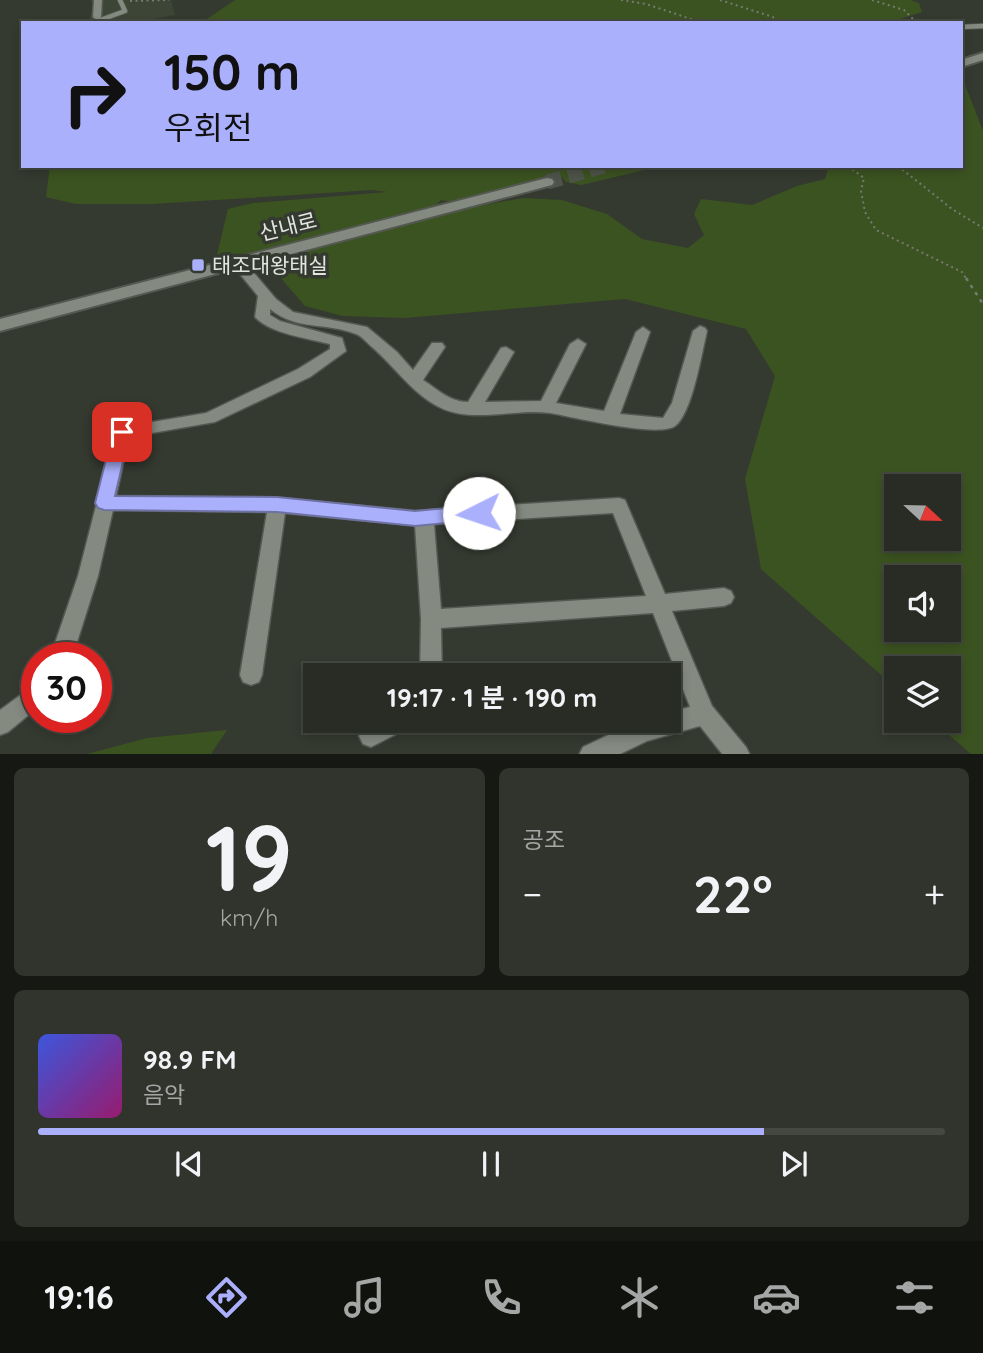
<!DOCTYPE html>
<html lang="ko">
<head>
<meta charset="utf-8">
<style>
	body { margin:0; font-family:Quicksand,"Noto Sans KR",sans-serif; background:#30342c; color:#f1f3f6; height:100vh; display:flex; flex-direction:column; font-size:26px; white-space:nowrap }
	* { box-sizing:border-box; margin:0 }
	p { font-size:23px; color:#a5a7a6 }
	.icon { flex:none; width:38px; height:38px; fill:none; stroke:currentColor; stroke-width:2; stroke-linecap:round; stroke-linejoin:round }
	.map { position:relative; height:754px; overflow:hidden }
	.panel { display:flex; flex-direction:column; gap:14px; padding:14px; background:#161814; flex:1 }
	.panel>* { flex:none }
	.hud { position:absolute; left:21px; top:21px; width:942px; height:147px; border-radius:0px; box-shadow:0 4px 10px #0003,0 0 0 2px #444841; background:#aab0fb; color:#111; overflow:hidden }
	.needle { width:46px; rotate:112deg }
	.fabs { position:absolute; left:884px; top:474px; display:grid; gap:14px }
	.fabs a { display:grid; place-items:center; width:77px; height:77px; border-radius:0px; background:#282c24; box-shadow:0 4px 10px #0003,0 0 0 2px #444841; font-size:35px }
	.speed { position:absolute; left:21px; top:642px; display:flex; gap:14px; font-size:35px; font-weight:700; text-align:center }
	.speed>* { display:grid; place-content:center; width:91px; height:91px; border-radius:50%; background:#282c24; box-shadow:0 4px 10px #0003,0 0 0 2px #444841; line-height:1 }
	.speed .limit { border:10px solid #d22; background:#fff; color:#111 }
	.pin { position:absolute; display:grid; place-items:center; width:60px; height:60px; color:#fff; margin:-30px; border-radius:14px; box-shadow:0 4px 10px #0006 }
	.me { position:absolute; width:77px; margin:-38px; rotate:266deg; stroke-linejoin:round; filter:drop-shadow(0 0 5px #0008) }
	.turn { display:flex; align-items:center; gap:24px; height:147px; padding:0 28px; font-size:32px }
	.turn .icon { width:91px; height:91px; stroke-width:2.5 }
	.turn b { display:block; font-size:49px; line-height:60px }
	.big { font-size:52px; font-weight:700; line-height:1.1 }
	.panel .card { flex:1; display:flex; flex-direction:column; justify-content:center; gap:10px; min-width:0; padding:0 24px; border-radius:10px; background:#30342c }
	.panel .dial { align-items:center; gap:0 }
	.dial b { font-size:91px; line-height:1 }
	.song { display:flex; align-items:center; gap:21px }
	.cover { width:84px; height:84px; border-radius:10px; background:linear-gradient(135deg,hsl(230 70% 55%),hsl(320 70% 35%)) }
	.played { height:7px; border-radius:4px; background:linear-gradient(90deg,#aab0fb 80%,#444841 80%) }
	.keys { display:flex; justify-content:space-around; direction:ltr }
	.heat { display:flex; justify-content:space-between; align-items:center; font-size:38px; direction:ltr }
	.panel .tiles { flex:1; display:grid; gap:14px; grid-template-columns:1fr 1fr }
	.card:last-child { grid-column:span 2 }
	.trip { position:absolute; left:303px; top:663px; width:378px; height:70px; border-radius:0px; background:#282c24; box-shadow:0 4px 10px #0003,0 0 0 2px #444841; font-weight:700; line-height:70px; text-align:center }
	.tabs { display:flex; height:112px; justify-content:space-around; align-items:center; background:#10120e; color:#a5a7a6 }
	.tabs .icon { width:49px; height:49px }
	.tabs .on { color:#aab0fb }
	.tabs b { font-size:32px; color:#f1f3f6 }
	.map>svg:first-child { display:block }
	.built { fill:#3d4536 }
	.green { fill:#3b5320; fill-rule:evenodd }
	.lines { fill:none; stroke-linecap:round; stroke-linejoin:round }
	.tertiary-tunnel { stroke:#4f544a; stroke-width:15; stroke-dasharray:15 7; stroke-linecap:butt }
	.service-casing { stroke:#535850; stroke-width:6 }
	.minor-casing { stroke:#535850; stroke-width:3 }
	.tertiary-casing { stroke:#535850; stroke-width:4 }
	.path-far1 { stroke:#767a72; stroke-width:2; stroke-dasharray:2 3.5; stroke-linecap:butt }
	.path { stroke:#767a72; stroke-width:2.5; stroke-dasharray:3.5 5; stroke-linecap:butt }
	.service { stroke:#848a80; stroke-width:4.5 }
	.minor { fill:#848a80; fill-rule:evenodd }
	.tertiary { fill:#848a80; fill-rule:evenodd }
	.route { fill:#aab0fb; stroke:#6e72a3; stroke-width:2 }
	.poi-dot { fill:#aab0fb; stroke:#353a30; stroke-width:2.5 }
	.labels { text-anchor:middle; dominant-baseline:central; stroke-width:7; stroke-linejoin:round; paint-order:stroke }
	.street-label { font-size:21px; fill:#e2e5e0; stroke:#353a30 }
	.poi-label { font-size:21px; fill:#e2e5e0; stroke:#353a30; text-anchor:start }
</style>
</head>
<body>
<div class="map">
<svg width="983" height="755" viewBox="0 0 983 755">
	<rect width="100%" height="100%" fill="#353a30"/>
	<polygon class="built" points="90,0 171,0 175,15 147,20 89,21 94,3"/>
	<g class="green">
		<polygon points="235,0 911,0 919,3 922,12 900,19 900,23 157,23 204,21"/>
		<path d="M 961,79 L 964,82 L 983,131 L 983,754 L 971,754 L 933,721 L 948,721 L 948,668 L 896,668 L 896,688 L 761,569 L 745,479 L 775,376 L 746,329 L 625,299 L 404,318 L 343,316 L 305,306 L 272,268 L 276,258 L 478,206 L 523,198 L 562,200 L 607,214 L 642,239 L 688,248 L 704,235 L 694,214 L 701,199 L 752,205 L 797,186 L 825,179 L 829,166 L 961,166 ZM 896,486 L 948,486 L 948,539 L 896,539 ZM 896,578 L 948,578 L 948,630 L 896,630 Z"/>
		<polygon points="50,166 662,166 581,185 566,182 559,174 453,202 441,200 436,205 215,263 228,209 253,203 387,192 373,190 152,204 76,204 46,197"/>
		<polygon points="227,730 211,754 87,754 147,738"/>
	</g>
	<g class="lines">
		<polyline class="tertiary-tunnel" points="547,182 604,166"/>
		<g class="service-casing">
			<g id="service">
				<polyline points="92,23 125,11 120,0"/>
				<polyline points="961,27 983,26"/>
			</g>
		</g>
		<g class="minor-casing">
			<g id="minor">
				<polygon points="94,0 102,0 101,17 97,20 93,17"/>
				<path d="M 237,258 L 242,259 L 276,299 L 293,312 L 367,327 L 397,352 L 413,370 L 432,343 L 442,343 L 445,347 L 423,380 C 437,389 450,402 468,402 L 501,348 L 506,347 L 514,352 L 485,402 L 541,401 L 570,344 L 578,339 L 586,344 L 556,403 L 604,411 L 636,332 L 643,327 L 650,332 L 620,414 L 663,418 L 672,403 L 693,331 L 700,326 L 705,328 L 707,331 C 702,352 692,414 675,426 C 658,438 574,417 550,413 C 515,408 472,424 439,407 C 412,393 395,367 372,347 C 367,343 362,336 356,334 C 326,322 297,331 270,309 L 270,315 L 280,321 L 342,338 L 346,351 L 310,377 L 215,422 L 129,437 L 116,496 L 277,498 L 415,511 L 619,498 L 625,500 L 665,594 L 724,588 L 731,591 L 734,597 L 731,603 L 724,606 L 672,611 L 712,706 L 746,747 L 750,755 L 723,755 L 700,726 L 647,741 L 618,755 L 579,755 L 583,747 L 638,721 L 668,721 L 668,712 L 690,707 L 653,613 L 441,628 L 442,676 L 420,676 L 421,619 L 415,525 L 285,513 L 262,675 L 259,682 L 251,685 L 243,682 L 240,675 L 267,512 L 113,510 L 98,576 L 72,658 L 50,658 L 78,576 L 116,428 L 206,413 L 298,369 L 330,349 L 330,344 C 307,338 271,334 255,317 L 258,296 L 230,262 ZM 613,513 L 646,596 L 441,609 L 434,524 Z"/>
				<polygon points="37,683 37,708 8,732 0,735 0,710"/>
				<polygon points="375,721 409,721 406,729 371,747 363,744 359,736 363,728"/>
			</g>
		</g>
		<g class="tertiary-casing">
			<g id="tertiary">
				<polygon points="983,53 983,60 961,67 961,60"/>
				<polygon points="547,178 552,179 554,182 552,185 0,331 0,319"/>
			</g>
		</g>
		<g class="path-far1">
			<polyline points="621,0 646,4 703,23"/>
			<polyline points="720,0 773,17 776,21 773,23"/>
			<polyline points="872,0 904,10 917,23"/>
			<polyline points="130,1 169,0"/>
			<polyline points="848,166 864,178 861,191 865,212 876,230 962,272 967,280"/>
			<polyline points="898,166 952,209 983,228"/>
		</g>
		<polyline class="path" points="966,278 983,304"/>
		<use href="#service" class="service"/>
		<use href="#minor" class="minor"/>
		<use href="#tertiary" class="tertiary"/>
	</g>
	<polygon class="route" points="122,426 130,432 115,496 277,497 415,511 479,505 486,508 489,513 486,518 479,520 415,526 277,512 104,510 98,508 95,503 113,432"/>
	<rect class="poi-dot" x="191" y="258" width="14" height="14" rx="3.5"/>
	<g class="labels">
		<g class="street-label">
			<text transform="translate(288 226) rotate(-14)">산내로</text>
		</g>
		<g class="poi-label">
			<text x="212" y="265">태조대왕태실</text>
		</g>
	</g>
</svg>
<div class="fabs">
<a><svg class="needle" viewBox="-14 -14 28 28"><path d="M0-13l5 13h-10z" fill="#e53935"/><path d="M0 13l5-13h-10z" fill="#a5a7a6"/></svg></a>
<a><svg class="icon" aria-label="sound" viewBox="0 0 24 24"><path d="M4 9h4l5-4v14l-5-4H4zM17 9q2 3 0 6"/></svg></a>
<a><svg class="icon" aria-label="layers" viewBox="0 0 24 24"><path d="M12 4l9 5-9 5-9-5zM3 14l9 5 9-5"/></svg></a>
</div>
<div class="speed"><div class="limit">30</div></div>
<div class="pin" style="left:122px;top:432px;background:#d93025"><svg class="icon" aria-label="arrive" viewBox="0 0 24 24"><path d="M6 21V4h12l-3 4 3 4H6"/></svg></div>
<svg class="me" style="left:479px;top:513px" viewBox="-20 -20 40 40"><circle r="19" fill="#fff"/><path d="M0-13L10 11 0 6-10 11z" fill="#aab0fb"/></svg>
<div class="trip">19:17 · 1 분 · 190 m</div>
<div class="hud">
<div class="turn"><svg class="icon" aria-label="right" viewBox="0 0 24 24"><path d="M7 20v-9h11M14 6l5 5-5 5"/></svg><div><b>150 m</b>우회전</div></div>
</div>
</div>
<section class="panel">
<div class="tiles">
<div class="card dial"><b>19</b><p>km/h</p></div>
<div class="card"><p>공조</p>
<div class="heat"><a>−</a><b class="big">22°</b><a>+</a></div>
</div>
<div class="card">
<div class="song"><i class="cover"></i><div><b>98.9 FM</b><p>음악</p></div></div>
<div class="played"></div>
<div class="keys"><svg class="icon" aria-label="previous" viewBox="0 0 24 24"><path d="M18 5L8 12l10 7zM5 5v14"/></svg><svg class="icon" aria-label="pause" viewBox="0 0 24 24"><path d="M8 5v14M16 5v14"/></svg><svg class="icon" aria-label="next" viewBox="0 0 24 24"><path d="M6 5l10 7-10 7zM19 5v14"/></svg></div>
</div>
</div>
</section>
<nav class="tabs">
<b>19:16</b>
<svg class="icon on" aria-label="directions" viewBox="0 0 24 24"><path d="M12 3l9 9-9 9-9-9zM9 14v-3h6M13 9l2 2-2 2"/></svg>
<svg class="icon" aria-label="music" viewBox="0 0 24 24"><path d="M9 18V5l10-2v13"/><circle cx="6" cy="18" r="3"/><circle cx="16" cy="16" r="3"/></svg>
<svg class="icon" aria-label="phone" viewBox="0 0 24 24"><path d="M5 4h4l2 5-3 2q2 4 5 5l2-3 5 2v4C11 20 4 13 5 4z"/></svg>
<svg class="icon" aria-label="climate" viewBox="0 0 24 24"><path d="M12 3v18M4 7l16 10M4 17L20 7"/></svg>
<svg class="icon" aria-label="car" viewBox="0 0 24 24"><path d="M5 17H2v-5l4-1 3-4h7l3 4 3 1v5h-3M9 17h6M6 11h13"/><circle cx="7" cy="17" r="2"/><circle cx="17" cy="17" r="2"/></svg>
<svg class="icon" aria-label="filters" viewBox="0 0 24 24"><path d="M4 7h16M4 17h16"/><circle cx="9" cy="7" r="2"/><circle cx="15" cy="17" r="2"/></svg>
</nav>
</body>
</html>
